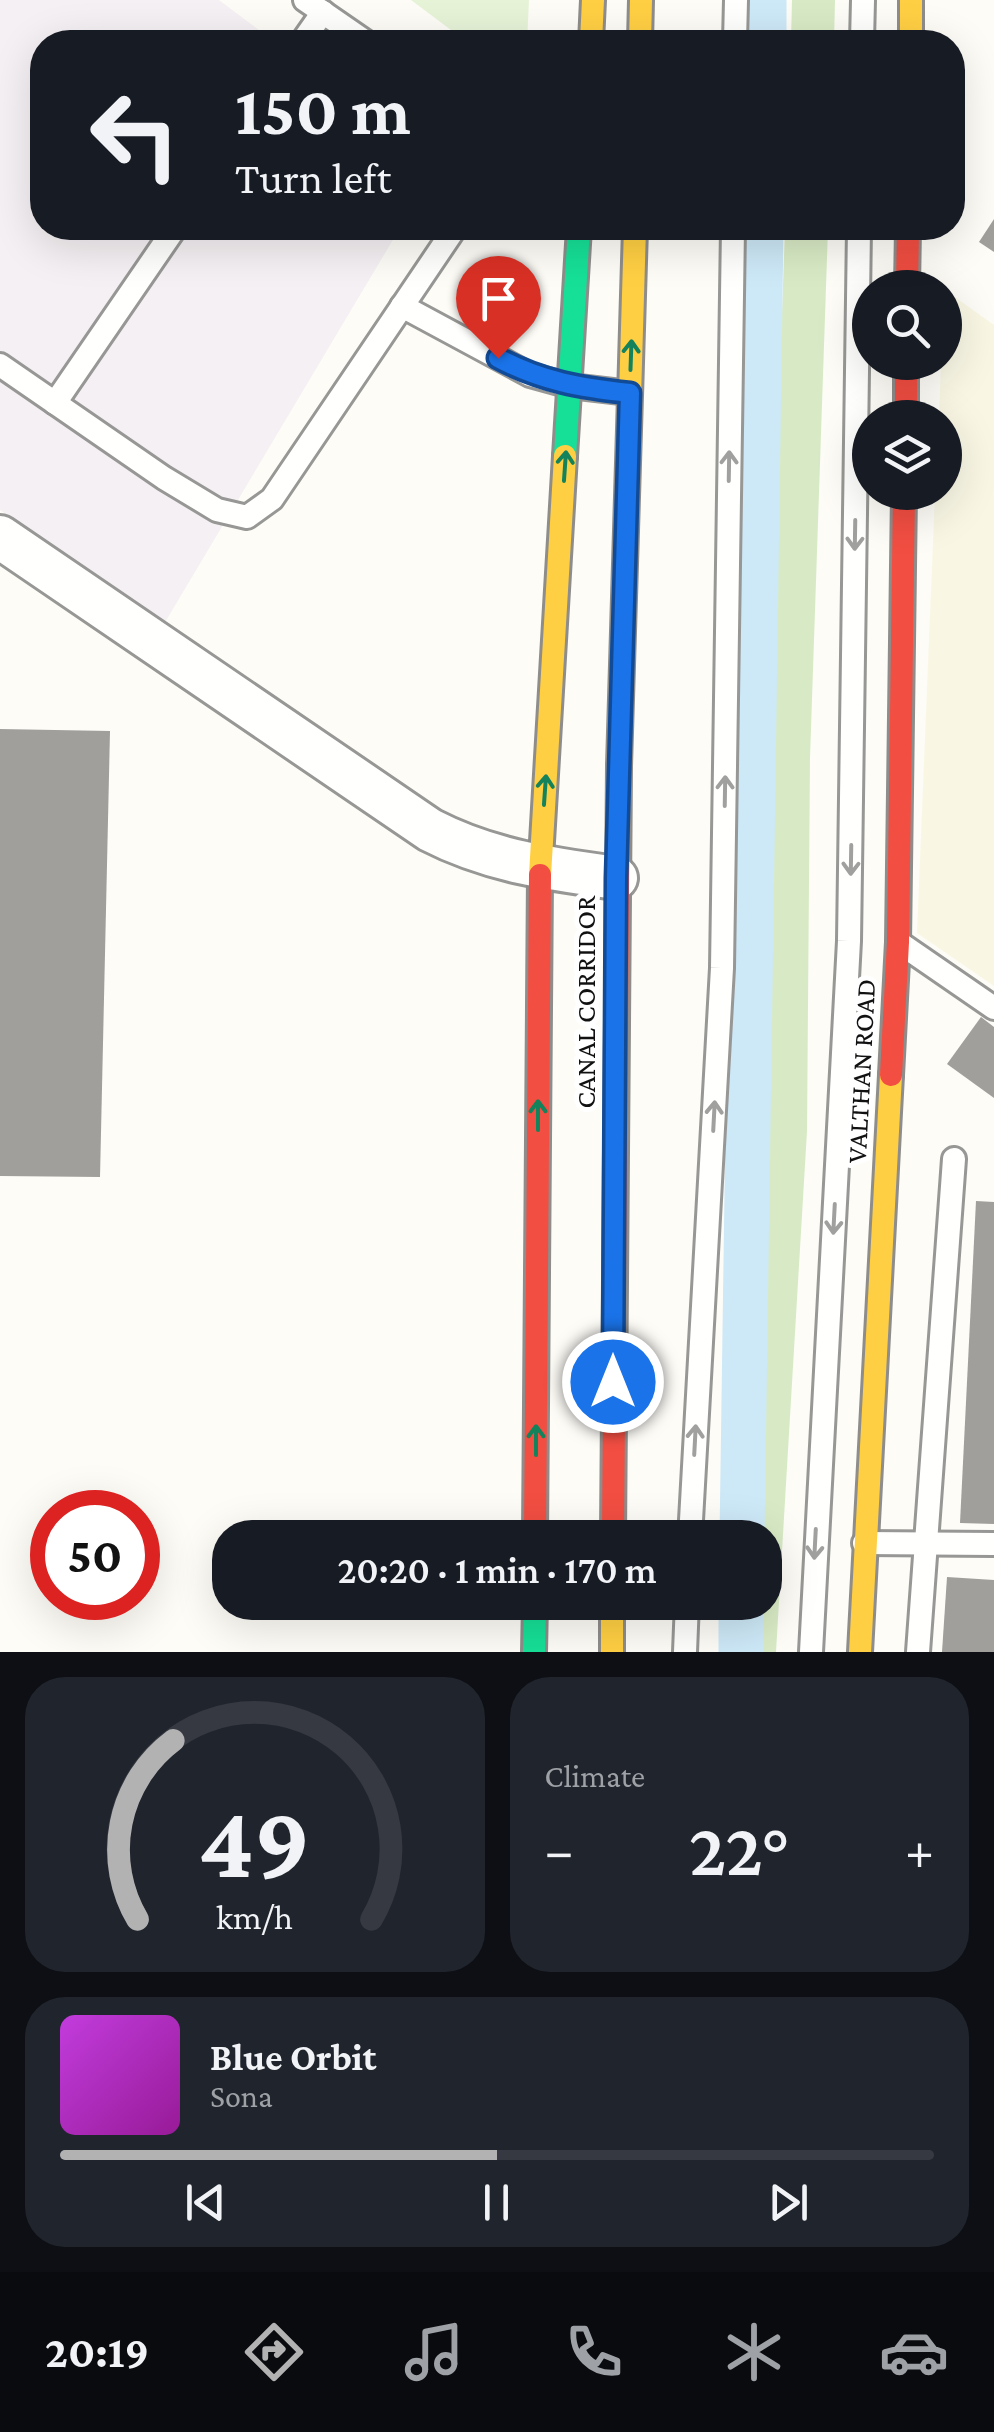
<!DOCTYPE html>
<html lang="en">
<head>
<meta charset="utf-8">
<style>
	body { margin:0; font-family:"Crimson Pro",serif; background:#20242c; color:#f1f3f6; height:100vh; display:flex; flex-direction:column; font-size:38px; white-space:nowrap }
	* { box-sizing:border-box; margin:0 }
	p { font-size:32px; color:#9ea1a6 }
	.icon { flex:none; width:55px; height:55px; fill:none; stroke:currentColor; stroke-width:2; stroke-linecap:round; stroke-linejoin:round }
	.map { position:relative; height:1652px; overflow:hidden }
	.sheet { display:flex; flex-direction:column; gap:25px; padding:25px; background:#0d0f14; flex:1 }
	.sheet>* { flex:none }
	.top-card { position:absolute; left:30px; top:30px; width:935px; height:210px; border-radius:40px; box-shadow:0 10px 40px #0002; background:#171b24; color:#f1f3f6; overflow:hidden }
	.fabs { position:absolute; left:852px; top:270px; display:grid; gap:20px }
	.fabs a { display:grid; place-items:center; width:110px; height:110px; border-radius:50%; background:#171b24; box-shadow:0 10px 40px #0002; font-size:50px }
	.speed { position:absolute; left:30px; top:1490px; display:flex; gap:20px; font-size:50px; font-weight:700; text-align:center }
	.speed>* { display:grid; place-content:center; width:130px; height:130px; border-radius:50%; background:#171b24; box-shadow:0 10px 40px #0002; line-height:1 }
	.speed .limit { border:15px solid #d22; background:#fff; color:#111 }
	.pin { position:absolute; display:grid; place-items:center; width:85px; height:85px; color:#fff; margin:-102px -42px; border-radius:50% 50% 50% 0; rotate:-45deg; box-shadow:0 0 10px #0007 }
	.pin .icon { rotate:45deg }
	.me { position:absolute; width:110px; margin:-55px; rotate:0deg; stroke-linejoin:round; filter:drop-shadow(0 0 8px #0008) }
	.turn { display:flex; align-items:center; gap:35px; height:210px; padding:0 40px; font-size:45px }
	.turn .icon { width:130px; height:130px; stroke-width:2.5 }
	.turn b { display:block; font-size:70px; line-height:85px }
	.big { font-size:75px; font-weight:600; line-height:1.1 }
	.sheet .tile { flex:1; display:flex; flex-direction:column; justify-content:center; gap:15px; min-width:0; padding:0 35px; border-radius:40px; background:#20242c }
	.sheet .dial { align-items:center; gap:0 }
	.dial svg { height:260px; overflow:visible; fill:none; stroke:#363941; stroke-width:7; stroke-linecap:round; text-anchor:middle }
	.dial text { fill:#f1f3f6; stroke:none }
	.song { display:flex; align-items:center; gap:30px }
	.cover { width:120px; height:120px; border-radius:15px; background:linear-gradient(135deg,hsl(290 70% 55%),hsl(300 70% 35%)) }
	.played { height:10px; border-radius:5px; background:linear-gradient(90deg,#b2b2b3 50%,#363941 50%) }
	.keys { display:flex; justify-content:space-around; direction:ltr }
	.heat { display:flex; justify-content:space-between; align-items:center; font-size:55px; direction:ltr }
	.sheet .tiles { flex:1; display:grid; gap:25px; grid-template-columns:1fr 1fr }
	.tile:last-child { grid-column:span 2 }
	.trip { position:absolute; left:212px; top:1520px; width:570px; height:100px; border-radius:40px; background:#171b24; box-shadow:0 10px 40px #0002; font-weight:600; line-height:100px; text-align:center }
	.tab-bar { display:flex; height:160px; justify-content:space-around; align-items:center; background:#090b0e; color:#9ea1a6 }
	.tab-bar .icon { width:70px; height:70px }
	.tab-bar .selected { color:#b2b2b3 }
	.tab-bar b { font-size:45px; color:#f1f3f6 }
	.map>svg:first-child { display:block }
	.industrial { fill:#f5f0f3 }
	.farmland { fill:#f9f7e4 }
	.green { fill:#e7f3d7 }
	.forest { fill:#d8eac5 }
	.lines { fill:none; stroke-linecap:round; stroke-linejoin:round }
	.canal { stroke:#cde8f7; stroke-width:45 }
	.building { fill:#a19f9c }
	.lane-casing { stroke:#979795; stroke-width:28 }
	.street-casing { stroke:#979795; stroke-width:48 }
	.fast-casing { stroke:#8e8d8b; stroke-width:28 }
	.slow-casing { stroke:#8e8d8b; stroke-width:28 }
	.jam-casing { stroke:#8e8d8b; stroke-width:28 }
	.lane { stroke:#fffffe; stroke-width:22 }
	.street { stroke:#fffffe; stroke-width:42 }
	.fast { stroke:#16e098; stroke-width:22 }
	.slow { stroke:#ffcf43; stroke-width:22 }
	.jam { stroke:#f24e42; stroke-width:22 }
	.oneway { stroke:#14835b }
	.oneway2 { stroke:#a0a09f }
	.route-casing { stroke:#114b97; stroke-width:25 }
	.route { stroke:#1a73e8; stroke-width:18 }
	.labels { text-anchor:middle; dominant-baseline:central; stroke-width:10; stroke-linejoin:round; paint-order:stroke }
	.street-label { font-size:28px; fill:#111; stroke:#fff }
</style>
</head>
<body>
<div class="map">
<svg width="994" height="1652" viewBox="0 0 994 1652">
	<rect width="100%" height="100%" fill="#fdfcf7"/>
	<polygon class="industrial" points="0,0 219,0 275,42 42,42 42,228 400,228 164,624 0,510"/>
	<polygon class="farmland" points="945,290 994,325 994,986 917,933 935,493 945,492 945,418 939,417 941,363 945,362"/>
	<polygon class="green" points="411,0 529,0 527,42 467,42"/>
	<g class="forest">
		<polygon points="792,0 835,0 834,42 791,42"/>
		<polygon points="785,228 828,228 810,758 807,1131 776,1652 720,1652 722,1603 765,1602 765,1538 724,1537 727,1460 762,1124 772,594"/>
	</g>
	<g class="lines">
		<g class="canal">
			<polyline points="764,42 764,0"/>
			<polyline points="742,1538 761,228"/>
			<polyline points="741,1652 741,1602"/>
		</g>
	</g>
	<g class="building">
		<polygon points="994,219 994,252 979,242"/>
		<polygon points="0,729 110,731 100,1177 0,1176"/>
		<polygon points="981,1017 994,1027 994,1098 947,1064"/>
		<polygon points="976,1201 994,1202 994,1524 960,1523"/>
		<polygon points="947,1577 994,1580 994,1652 942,1652"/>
	</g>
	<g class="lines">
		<g class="lane-casing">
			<g id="lane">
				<polyline points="305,0 366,42"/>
				<polyline points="302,42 323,12"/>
				<polyline points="735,42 736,0"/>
				<polyline points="862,42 863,0"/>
				<polyline points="402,306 530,375 570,386 630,393"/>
				<polyline points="0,365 164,478 217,510 247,517 272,499 455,228"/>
				<polyline points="55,403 175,228"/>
				<polyline points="901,944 994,1008"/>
				<polyline points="690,1538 722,968 733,228"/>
				<polyline points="864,1543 994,1544"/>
				<polyline points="685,1652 687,1602"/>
				<polyline points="811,1652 849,941 859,228"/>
				<polyline points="918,1652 954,1159"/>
			</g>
		</g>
		<g class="street-casing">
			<path id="street" d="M 0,537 L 430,830 C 490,861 550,869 616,878"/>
		</g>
		<g class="fast-casing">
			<g id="fast">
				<polyline points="565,456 579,228"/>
				<polyline points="534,1652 535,1602"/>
			</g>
		</g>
		<g class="slow-casing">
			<g id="slow">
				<polyline points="911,0 911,42"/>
				<polyline points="591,42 593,0"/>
				<polyline points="640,42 641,0"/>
				<polyline points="619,766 635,228"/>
				<polyline points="540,875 565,456"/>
				<polyline points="612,1602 612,1652"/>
				<polyline points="860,1652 891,1075"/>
			</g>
		</g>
		<g class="jam-casing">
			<g id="jam">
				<polyline points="907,288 908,228"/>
				<polyline points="906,362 906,418"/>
				<polyline points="891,1075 898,942 904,492"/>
				<polyline points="535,1538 540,875"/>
				<polyline points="613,1538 619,766"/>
			</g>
		</g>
		<use href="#lane" class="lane"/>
		<use href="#street" class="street"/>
		<use href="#fast" class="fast"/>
		<use href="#slow" class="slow"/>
		<use href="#jam" class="jam"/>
	</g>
	<defs><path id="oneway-shaft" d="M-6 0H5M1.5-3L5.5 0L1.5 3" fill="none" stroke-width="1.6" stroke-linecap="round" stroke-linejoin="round" transform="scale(2.5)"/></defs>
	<g class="oneway">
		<use href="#oneway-shaft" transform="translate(631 355) rotate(-88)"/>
		<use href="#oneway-shaft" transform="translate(565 466) rotate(-86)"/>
		<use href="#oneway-shaft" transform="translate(545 790) rotate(-86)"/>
		<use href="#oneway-shaft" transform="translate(538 1115) rotate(-90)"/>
		<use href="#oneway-shaft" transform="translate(536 1440) rotate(-90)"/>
	</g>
	<g class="oneway2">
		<use href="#oneway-shaft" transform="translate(729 466) rotate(-89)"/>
		<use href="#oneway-shaft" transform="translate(855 535) rotate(91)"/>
		<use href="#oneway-shaft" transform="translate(725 791) rotate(-89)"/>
		<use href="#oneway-shaft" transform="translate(851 860) rotate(91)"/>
		<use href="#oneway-shaft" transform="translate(714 1116) rotate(-87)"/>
		<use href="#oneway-shaft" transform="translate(834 1219) rotate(93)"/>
		<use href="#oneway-shaft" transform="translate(695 1440) rotate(-87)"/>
		<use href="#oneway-shaft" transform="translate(815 1544) rotate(93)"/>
	</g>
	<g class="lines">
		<g class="route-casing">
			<path id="route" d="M 498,358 C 541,381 581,388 630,393 L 616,878 L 613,1382"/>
		</g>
		<use href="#route" class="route"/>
	</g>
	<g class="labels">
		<g class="street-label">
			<text transform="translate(585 1002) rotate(-90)">CANAL CORRIDOR</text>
			<text transform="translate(861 1071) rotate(-87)">VALTHAN ROAD</text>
		</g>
	</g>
</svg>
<div class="fabs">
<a><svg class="icon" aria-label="search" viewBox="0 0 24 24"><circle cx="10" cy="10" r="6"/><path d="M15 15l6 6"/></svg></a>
<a><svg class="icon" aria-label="layers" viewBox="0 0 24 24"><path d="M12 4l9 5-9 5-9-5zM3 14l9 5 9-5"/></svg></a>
</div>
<div class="speed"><div class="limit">50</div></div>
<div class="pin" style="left:498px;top:358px;background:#d93025"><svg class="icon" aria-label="arrive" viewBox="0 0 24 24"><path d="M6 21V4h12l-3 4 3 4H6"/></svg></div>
<svg class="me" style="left:613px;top:1382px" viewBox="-20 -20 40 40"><circle r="17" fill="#1a73e8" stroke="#fff" stroke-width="3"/><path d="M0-11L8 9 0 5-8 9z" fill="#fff"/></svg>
<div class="trip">20:20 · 1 min · 170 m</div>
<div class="top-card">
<div class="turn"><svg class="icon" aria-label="left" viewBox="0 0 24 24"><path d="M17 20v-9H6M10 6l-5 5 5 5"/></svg><div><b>150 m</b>Turn left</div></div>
</div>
</div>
<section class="sheet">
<div class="tiles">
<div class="tile dial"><svg viewBox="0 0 100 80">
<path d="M14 69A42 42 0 1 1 86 69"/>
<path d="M14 69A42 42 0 0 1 25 14" stroke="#b2b2b3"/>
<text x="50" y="56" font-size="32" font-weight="700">49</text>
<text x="50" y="72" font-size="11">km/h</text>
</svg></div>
<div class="tile"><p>Climate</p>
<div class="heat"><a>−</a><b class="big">22°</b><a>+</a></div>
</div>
<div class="tile">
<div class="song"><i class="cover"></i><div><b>Blue Orbit</b><p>Sona</p></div></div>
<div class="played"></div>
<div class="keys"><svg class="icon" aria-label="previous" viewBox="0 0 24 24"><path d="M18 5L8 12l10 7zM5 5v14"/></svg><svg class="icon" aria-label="pause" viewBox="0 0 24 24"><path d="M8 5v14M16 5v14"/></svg><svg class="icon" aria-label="next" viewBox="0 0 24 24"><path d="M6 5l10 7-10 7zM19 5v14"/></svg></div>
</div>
</div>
</section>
<nav class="tab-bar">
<b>20:19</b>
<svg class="icon selected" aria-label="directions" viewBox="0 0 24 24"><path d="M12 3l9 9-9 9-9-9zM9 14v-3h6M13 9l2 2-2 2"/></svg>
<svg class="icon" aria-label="music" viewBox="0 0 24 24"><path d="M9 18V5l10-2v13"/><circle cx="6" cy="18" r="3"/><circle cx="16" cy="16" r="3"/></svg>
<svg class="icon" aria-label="phone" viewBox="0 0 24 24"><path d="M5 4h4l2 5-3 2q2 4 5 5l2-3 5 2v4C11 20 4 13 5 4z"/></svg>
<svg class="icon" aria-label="climate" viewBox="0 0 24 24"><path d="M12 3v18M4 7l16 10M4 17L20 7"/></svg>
<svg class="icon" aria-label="car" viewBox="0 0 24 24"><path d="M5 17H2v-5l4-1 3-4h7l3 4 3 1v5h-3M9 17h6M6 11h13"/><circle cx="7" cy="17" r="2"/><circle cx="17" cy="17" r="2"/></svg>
</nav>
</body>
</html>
